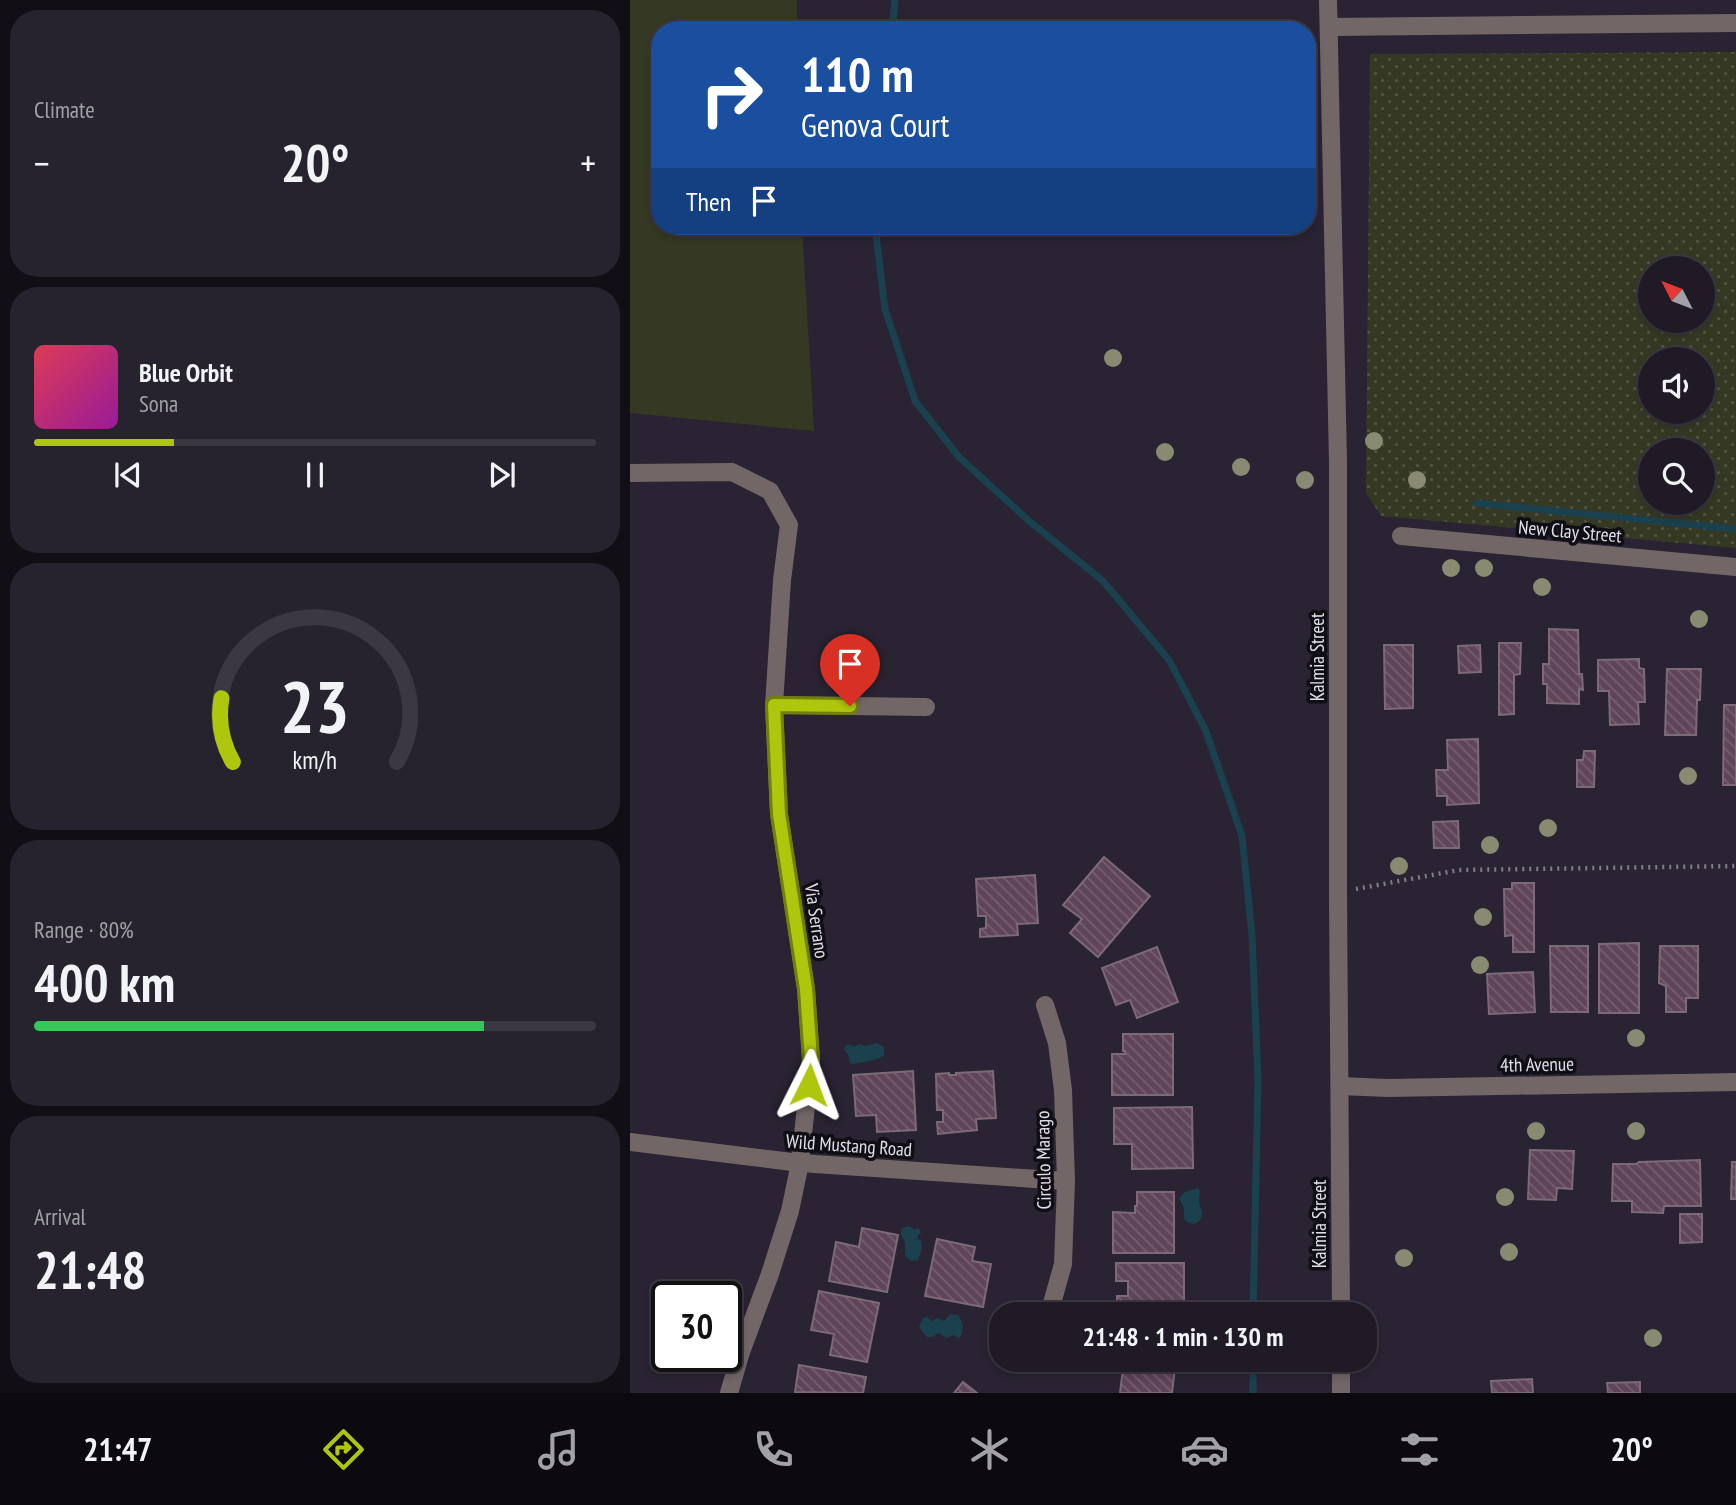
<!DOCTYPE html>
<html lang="en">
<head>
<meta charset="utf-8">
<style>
	body { margin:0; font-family:"PT Sans Narrow",sans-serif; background:#27232e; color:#f1f3f6; height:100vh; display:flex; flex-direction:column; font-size:26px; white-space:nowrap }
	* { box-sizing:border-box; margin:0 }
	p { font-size:23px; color:#a1a1a7 }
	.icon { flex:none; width:38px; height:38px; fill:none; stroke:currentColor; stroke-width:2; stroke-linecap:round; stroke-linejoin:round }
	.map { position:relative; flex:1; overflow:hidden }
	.side { display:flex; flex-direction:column; gap:10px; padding:10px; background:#110e15; width:630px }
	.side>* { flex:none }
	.hud { position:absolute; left:21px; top:21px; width:665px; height:214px; border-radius:28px; box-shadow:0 4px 10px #0003,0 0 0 2px #3c3843; background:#1a4fa0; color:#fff; overflow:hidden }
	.needle { width:46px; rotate:312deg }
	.fabs { position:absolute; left:1008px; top:256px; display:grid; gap:14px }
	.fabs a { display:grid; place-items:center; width:77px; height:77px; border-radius:50%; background:#1f1a26; box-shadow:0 4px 10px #0003,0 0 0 2px #3c3843; font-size:35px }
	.speed { position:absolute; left:21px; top:1281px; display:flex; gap:14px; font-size:35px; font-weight:700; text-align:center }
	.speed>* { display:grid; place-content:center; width:91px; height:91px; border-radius:50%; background:#1f1a26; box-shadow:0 4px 10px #0003,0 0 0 2px #3c3843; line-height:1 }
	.speed .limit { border:4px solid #111; border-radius:10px; background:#fff; color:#111 }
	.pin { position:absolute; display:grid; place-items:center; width:60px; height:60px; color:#fff; margin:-72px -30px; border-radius:50% 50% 50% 0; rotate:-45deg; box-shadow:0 0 7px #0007 }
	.pin .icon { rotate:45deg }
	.me { position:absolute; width:77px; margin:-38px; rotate:3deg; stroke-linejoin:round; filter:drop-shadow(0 0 5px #0008) }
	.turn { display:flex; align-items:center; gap:24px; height:147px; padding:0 35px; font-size:32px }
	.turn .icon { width:91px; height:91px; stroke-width:2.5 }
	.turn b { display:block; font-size:49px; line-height:60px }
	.then { display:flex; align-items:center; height:66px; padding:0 35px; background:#0003; gap:14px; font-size:26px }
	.big { font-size:52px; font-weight:700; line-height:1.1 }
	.side .card { flex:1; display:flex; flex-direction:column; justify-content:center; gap:10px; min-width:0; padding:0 24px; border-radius:28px; background:#27232e }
	.side .dial { align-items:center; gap:0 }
	.dial svg { height:182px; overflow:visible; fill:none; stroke:#3c3843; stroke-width:7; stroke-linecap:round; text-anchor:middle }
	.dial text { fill:#f1f3f6; stroke:none }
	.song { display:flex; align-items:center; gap:21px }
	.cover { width:84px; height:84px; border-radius:10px; background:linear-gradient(135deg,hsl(350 70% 55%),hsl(300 70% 35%)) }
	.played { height:7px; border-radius:4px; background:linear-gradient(90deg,#aec60c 25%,#3c3843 25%) }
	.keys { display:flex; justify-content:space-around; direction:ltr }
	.heat { display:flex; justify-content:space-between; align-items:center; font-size:38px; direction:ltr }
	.charge { height:10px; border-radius:5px; background:linear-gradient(90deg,#34c759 80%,#3c3843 0) }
	.trip { position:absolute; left:359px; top:1302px; width:388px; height:70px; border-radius:28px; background:#1f1a26; box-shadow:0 4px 10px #0003,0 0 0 2px #3c3843; font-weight:700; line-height:70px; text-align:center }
	.dock { display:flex; height:112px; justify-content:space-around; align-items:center; background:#0c0a0f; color:#a1a1a7 }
	.dock .icon { width:49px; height:49px }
	.dock .active { color:#aec60c }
	.dock b { font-size:32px; color:#f1f3f6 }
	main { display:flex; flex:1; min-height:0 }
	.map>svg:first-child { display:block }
	.grass { fill:url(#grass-dots); fill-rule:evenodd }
	.pitch { fill:#353924 }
	.water { fill:#1b414f }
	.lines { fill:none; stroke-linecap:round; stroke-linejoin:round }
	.stream { stroke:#1b414f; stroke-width:7 }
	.building { fill:url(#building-back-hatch); stroke:#7c6a78; stroke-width:2 }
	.path { stroke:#817c89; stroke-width:4.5; stroke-dasharray:2 5; stroke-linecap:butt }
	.minor { stroke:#726766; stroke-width:18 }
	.tree { fill:#888a71 }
	.route-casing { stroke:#718108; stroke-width:18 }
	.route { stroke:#aec60c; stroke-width:12 }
	.labels { text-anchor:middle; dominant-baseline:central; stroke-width:7; stroke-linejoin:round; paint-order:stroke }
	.street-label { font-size:19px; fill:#e2dee9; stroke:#100e15 }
</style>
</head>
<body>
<main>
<section class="side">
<div class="card"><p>Climate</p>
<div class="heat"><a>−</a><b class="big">20°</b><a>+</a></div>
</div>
<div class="card">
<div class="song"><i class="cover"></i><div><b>Blue Orbit</b><p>Sona</p></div></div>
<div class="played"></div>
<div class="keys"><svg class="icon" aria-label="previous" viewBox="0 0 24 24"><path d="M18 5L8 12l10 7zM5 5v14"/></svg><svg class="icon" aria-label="pause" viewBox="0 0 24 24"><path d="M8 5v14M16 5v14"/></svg><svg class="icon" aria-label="next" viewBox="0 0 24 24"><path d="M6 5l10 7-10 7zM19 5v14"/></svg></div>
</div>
<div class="card dial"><svg viewBox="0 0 100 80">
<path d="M14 69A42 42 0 1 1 86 69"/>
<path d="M14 69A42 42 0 0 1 9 41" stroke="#aec60c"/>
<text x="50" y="56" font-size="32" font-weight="700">23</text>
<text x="50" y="72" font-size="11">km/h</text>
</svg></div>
<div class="card"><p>Range · 80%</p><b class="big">400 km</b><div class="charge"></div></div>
<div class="card"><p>Arrival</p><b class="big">21:48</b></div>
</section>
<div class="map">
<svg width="1106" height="1393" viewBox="0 0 1106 1393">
	<defs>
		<pattern id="grass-dots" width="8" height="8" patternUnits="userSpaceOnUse" patternTransform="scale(1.75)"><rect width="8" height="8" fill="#353924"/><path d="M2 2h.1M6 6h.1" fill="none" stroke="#525544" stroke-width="1.8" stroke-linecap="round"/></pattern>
		<pattern id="building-back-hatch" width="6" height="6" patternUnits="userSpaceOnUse" patternTransform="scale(1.75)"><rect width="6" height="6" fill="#5f445a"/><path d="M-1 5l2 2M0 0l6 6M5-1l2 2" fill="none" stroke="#765f72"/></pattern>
	</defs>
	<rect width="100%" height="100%" fill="#292333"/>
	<path class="grass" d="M 1106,52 L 1106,548 L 751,516 L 736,493 L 740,54 ZM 1020,268 L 1073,268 L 1073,320 L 1020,320 ZM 1020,359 L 1073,359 L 1073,411 L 1020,411 ZM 1020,450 L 1073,450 L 1073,502 L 1020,502 Z"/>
	<polygon class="pitch" points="0,0 167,0 167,30 30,30 30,226 172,226 184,431 0,413"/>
	<g class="water">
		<polygon points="247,1043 254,1047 254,1056 244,1060 223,1064 220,1063 218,1054 214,1050 216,1045 219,1044 224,1047 229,1044 235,1046"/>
		<path d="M 568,1188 L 570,1191 C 570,1194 569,1199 569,1203 C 570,1209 573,1209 572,1215 C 569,1227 559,1225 554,1219 L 554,1208 L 549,1198 L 555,1192 Z"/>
		<path d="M 278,1226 L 284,1229 L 289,1228 L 291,1233 L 287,1236 L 288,1239 L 291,1241 L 292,1248 L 288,1260 C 283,1262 279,1260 275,1256 L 275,1243 L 271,1234 L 271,1229 Z"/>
		<path d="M 320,1314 L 328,1315 C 333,1321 335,1332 329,1338 L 323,1335 L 317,1338 L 309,1333 L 302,1337 L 297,1337 L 289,1327 L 293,1318 L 297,1317 L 302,1321 L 307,1318 L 314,1321 Z"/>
	</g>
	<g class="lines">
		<g class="stream">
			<polyline points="262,30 265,0"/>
			<polyline points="245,226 255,309 285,401 329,457 398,520 473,581 539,660 576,731 612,836 622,935 628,1079 623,1314"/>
			<polyline points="846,503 1106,529"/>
			<polyline points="623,1360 623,1393"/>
		</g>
	</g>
	<g class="building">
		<polygon points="919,629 948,630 949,674 952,674 953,690 949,689 949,704 917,703 917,684 913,684 913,664 919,664"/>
		<polygon points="869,643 891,643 890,674 884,675 884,714 869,715"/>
		<polygon points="754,645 783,645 783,708 755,709"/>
		<polygon points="850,645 851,672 829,673 828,646"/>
		<polygon points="1009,659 1009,668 1014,669 1015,702 1008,702 1009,724 980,725 979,691 968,691 968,660"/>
		<polygon points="1037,669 1071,669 1070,700 1067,700 1066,735 1035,735"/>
		<polygon points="1094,705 1106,705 1106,785 1093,785"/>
		<polygon points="848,739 849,803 817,805 817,796 807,796 806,770 818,770 817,740"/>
		<polygon points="954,751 965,751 964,787 947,787 947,760 953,760"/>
		<polygon points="828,821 829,848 804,848 803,822"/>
		<polygon points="474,857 520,896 468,957 440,933 452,919 433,905"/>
		<polygon points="405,875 408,923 387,924 388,935 350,937 350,929 356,928 356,916 348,916 346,879"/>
		<polygon points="882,883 904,883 904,952 883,952 883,935 875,936 874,889 882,889"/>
		<polygon points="1009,943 1009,1013 969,1013 969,944"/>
		<polygon points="920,946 958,946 958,1012 921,1012"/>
		<polygon points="1030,946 1068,946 1068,998 1056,998 1056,1012 1036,1012 1036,986 1029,983"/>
		<polygon points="527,947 548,1002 507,1018 500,1000 486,1005 472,968"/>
		<polygon points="903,972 905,1012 859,1014 857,974"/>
		<polygon points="493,1034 543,1034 543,1095 482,1095 482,1054 495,1054 495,1051 493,1051"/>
		<polygon points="283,1071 286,1130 247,1132 246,1115 226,1116 223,1075"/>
		<polygon points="363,1071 366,1118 346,1119 347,1130 308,1134 307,1122 313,1122 313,1110 307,1110 306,1074 319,1073 319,1075 326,1075 326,1073"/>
		<polygon points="562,1107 563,1168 502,1169 502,1144 484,1144 484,1108"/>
		<polygon points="900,1150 944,1151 942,1189 927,1188 926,1200 898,1199"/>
		<polygon points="1070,1160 1071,1206 1034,1206 1033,1213 1002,1212 1002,1201 982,1201 983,1164 1006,1164 1009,1162"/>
		<polygon points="1102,1162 1106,1162 1106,1199 1101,1199"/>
		<polygon points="507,1192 544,1192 544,1253 483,1253 483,1212 505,1213 505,1206 507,1206"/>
		<polygon points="1050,1214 1072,1214 1072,1242 1050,1243"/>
		<polygon points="232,1228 268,1235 257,1292 199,1281 206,1242 229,1247"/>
		<polygon points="307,1239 345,1247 342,1261 361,1264 353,1307 295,1296"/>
		<polygon points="486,1263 554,1263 554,1314 487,1314 487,1296 498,1296 498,1281 486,1281"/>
		<polygon points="189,1291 249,1303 237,1362 200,1355 204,1334 181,1330"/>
		<polygon points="494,1360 546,1360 542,1393 490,1393"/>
		<polygon points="169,1365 236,1377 233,1393 165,1392"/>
		<polygon points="902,1379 903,1393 862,1393 861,1381"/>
		<polygon points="333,1382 347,1393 324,1393"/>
		<polygon points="1010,1382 1010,1393 978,1393 977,1383"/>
	</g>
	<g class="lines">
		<polyline class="path" points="726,889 829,870 1106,866"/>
		<g class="minor">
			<polyline points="698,0 708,462 708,893 711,1314"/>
			<polyline points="699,27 1106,23"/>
			<polyline points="0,473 102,472 140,491 159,525 152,580 144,705 149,814 176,989 181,1059 170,1163 160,1211 140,1274 111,1352 99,1393"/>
			<polyline points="771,536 1106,567"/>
			<polyline points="144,705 296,707"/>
			<polyline points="415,1005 427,1043 433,1090 436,1181 433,1264 419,1314"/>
			<polyline points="710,1086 758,1088 1106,1082"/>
			<polyline points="0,1142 170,1163 436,1181"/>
			<polyline points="711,1360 711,1393"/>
		</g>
	</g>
	<g class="tree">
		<circle cx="483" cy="358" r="9"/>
		<circle cx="744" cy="441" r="9"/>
		<circle cx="535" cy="452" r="9"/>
		<circle cx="611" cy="467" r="9"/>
		<circle cx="675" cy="480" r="9"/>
		<circle cx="787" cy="480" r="9"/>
		<circle cx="821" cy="568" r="9"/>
		<circle cx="854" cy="568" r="9"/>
		<circle cx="912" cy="587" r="9"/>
		<circle cx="1069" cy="619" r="9"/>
		<circle cx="1058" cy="776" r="9"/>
		<circle cx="918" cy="828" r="9"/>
		<circle cx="860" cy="845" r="9"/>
		<circle cx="769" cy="866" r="9"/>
		<circle cx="853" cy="917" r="9"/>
		<circle cx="850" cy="965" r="9"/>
		<circle cx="1006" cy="1038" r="9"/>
		<circle cx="906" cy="1131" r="9"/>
		<circle cx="1006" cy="1131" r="9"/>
		<circle cx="875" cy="1197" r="9"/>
		<circle cx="879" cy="1252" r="9"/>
		<circle cx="774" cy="1258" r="9"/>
		<circle cx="1023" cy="1338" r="9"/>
	</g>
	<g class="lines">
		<g class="route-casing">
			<polyline id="route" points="179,1085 181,1059 176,989 149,814 144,705 220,706"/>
		</g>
		<use href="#route" class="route"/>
	</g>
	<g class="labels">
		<g class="street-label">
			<text transform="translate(940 531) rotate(5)">New Clay Street</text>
			<text transform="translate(687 657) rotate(-90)">Kalmia Street</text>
			<text transform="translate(187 921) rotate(82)">Via Serrano</text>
			<text transform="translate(907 1064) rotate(-1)">4th Avenue</text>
			<text transform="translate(219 1145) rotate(4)">Wild Mustang Road</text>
			<text transform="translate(413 1160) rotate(-91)">Circulo Marago</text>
			<text transform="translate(689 1224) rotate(-90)">Kalmia Street</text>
		</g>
	</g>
</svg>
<div class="fabs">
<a><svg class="needle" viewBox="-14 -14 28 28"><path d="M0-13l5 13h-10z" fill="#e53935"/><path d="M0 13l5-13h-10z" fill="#a1a1a7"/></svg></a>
<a><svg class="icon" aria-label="sound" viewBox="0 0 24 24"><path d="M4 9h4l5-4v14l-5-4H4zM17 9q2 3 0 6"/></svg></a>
<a><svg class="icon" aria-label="search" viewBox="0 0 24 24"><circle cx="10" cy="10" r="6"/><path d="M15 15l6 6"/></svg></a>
</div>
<div class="speed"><div class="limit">30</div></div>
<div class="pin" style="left:220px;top:706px;background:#d93025"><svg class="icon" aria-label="arrive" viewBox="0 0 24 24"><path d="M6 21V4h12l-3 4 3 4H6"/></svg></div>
<svg class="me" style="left:179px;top:1085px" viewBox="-20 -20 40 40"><path d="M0-17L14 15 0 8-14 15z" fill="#aec60c" stroke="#fff" stroke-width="4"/></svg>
<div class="trip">21:48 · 1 min · 130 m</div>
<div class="hud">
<div class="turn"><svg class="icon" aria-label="right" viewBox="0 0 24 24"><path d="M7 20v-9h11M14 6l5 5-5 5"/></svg><div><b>110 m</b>Genova Court</div></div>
<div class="then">Then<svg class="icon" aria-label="arrive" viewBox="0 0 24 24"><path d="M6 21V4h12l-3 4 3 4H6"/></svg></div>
</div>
</div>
</main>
<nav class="dock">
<b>21:47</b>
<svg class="icon active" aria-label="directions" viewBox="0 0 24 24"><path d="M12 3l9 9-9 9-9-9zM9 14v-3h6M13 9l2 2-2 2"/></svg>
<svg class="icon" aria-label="music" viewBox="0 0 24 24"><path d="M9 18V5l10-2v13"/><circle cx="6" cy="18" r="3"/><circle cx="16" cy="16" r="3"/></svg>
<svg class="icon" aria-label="phone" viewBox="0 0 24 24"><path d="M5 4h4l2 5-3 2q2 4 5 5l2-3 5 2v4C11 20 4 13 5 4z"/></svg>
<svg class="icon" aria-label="climate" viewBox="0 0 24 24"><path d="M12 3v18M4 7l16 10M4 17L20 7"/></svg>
<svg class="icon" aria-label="car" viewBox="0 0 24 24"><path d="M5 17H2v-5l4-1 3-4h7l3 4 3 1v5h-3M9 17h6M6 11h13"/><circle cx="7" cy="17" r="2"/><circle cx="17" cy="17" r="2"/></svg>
<svg class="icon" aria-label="filters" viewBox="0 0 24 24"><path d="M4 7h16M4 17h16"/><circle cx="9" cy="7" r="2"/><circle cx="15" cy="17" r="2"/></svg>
<b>20°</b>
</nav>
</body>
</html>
